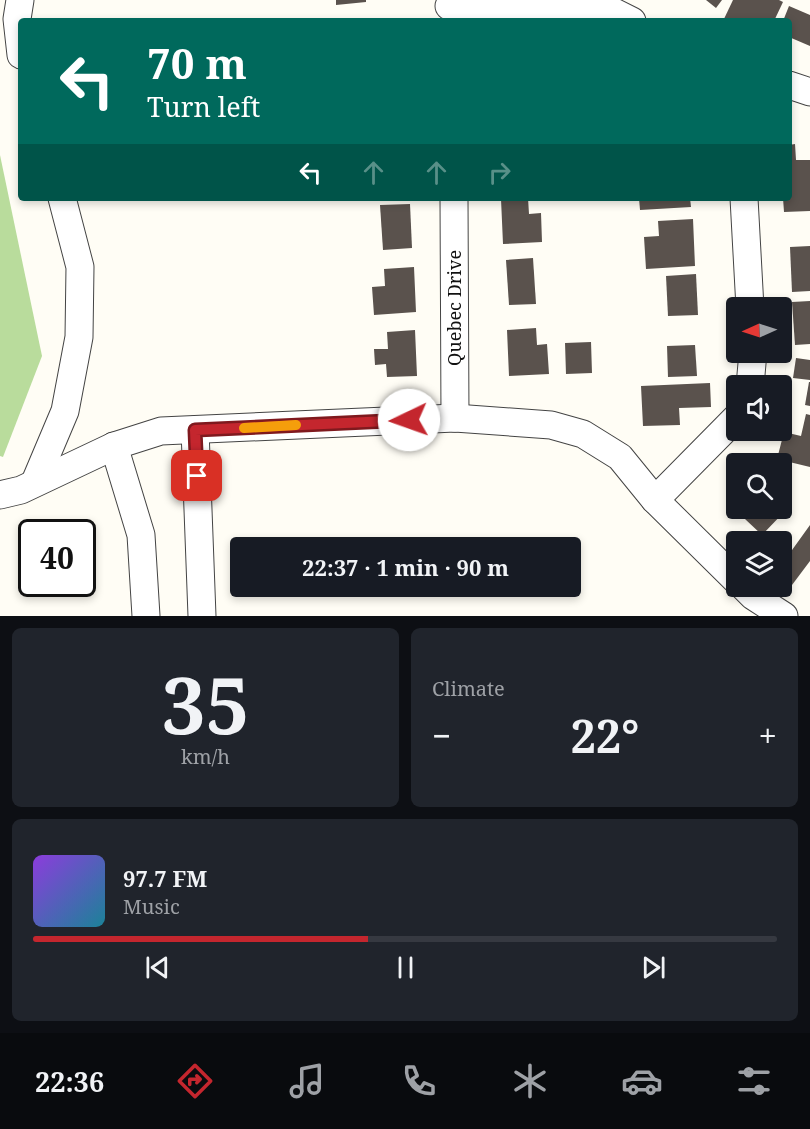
<!DOCTYPE html>
<html lang="en">
<head>
<meta charset="utf-8">
<style>
	body { margin:0; font-family:"Noto Serif",serif; background:#20242c; color:#f1f3f6; height:100vh; display:flex; flex-direction:column; font-size:22px; white-space:nowrap }
	* { box-sizing:border-box; margin:0 }
	p { font-size:20px; color:#9ea1a6 }
	.icon { flex:none; width:33px; height:33px; fill:none; stroke:currentColor; stroke-width:2; stroke-linecap:round; stroke-linejoin:round }
	.map { position:relative; height:616px; overflow:hidden }
	.details { display:flex; flex-direction:column; gap:12px; padding:12px; background:#0d0f14; flex:1 }
	.details>* { flex:none }
	.top-card { position:absolute; left:18px; top:18px; width:774px; height:183px; border-radius:6px; box-shadow:0 3px 9px #0003; background:#00695c; color:#fff; overflow:hidden }
	.needle { width:39px; rotate:267deg }
	.controls { position:absolute; left:726px; top:297px; display:grid; gap:12px }
	.controls a { display:grid; place-items:center; width:66px; height:66px; border-radius:6px; background:#171b24; box-shadow:0 3px 9px #0003; font-size:30px }
	.speed { position:absolute; left:18px; top:519px; display:flex; gap:12px; font-size:30px; font-weight:700; text-align:center }
	.speed>* { display:grid; place-content:center; width:78px; height:78px; border-radius:50%; background:#171b24; box-shadow:0 3px 9px #0003; line-height:1 }
	.speed .limit { border:3px solid #111; border-radius:9px; background:#fff; color:#111 }
	.pin { position:absolute; display:grid; place-items:center; width:51px; height:51px; color:#fff; margin:-26px; border-radius:12px; box-shadow:0 3px 9px #0006 }
	.me { position:absolute; width:66px; margin:-33px; rotate:267deg; stroke-linejoin:round; filter:drop-shadow(0 0 4px #0008) }
	.turn { display:flex; align-items:center; gap:21px; height:126px; padding:0 30px; font-size:27px }
	.turn .icon { width:78px; height:78px; stroke-width:2.5 }
	.turn b { display:block; font-size:42px; line-height:51px }
	.lanes { display:flex; align-items:center; height:57px; padding:0 30px; background:#0003; justify-content:center; gap:30px; direction:ltr }
	.lanes .off { opacity:.35 }
	.big { font-size:45px; font-weight:700; line-height:1.1 }
	.details .tile { flex:1; display:flex; flex-direction:column; justify-content:center; gap:9px; min-width:0; padding:0 21px; border-radius:9px; background:#20242c }
	.details .dial { align-items:center; gap:0 }
	.dial b { font-size:78px; line-height:1 }
	.song { display:flex; align-items:center; gap:18px }
	.cover { width:72px; height:72px; border-radius:9px; background:linear-gradient(135deg,hsl(270 70% 55%),hsl(190 70% 35%)) }
	.played { height:6px; border-radius:3px; background:linear-gradient(90deg,#c4262e 45%,#363941 45%) }
	.keys { display:flex; justify-content:space-around; direction:ltr }
	.heat { display:flex; justify-content:space-between; align-items:center; font-size:33px; direction:ltr }
	.details .tiles { flex:1; display:grid; gap:12px; grid-template-columns:1fr 1fr }
	.tile:last-child { grid-column:span 2 }
	.trip { position:absolute; left:230px; top:537px; width:351px; height:60px; border-radius:6px; background:#171b24; box-shadow:0 3px 9px #0003; font-weight:700; line-height:60px; text-align:center }
	.dock { display:flex; height:96px; justify-content:space-around; align-items:center; background:#090b0e; color:#9ea1a6 }
	.dock .icon { width:42px; height:42px }
	.dock .selected { color:#c4262e }
	.dock b { font-size:27px; color:#f1f3f6 }
	.map>svg:first-child { display:block }
	.forest { fill:#b9dc9c }
	.building { fill:#5a524d }
	.lines { fill:none; stroke-linecap:round; stroke-linejoin:round }
	.minor-casing { stroke:#444; stroke-width:29 }
	.minor { stroke:#fff; stroke-width:27 }
	.route-casing { stroke:#7f191e; stroke-width:15 }
	.route { stroke:#c4262e; stroke-width:10 }
	.slow { stroke:#f59e0b; stroke-width:10 }
	.labels { text-anchor:middle; dominant-baseline:central; stroke-width:6; stroke-linejoin:round; paint-order:stroke }
	.street-label { font-size:18px; fill:#111; stroke:#fff }
</style>
</head>
<body>
<div class="map">
<svg width="810" height="616" viewBox="0 0 810 616">
	<rect width="100%" height="100%" fill="#fffdf5"/>
	<polygon class="forest" points="0,155 42,356 3,457 0,456"/>
	<g class="building">
		<polygon points="336,0 366,0 366,2 336,5"/>
		<polygon points="706,0 722,0 716,8"/>
		<polygon points="733,0 779,0 783,2 774,21 723,21"/>
		<polygon points="789,6 810,15 810,46 789,37 789,21 783,21"/>
		<polygon points="795,144 796,160 810,160 810,211 784,212 783,198 789,198 789,145"/>
		<polygon points="528,198 529,214 541,213 542,242 503,244 501,199"/>
		<polygon points="639,198 690,198 691,207 640,210"/>
		<polygon points="410,204 412,248 383,250 380,205"/>
		<polygon points="693,219 695,266 646,269 644,237 659,236 658,221"/>
		<polygon points="810,246 810,291 792,292 790,247"/>
		<polygon points="533,258 536,304 509,305 506,260"/>
		<polygon points="414,267 416,312 374,315 372,287 385,286 384,269"/>
		<polygon points="696,274 698,315 668,316 666,276"/>
		<polygon points="810,301 810,344 795,345 792,302"/>
		<polygon points="536,328 537,345 547,344 549,374 509,376 507,330"/>
		<polygon points="415,330 417,376 387,377 386,364 375,365 374,349 388,349 387,332"/>
		<polygon points="591,342 592,373 566,374 565,343"/>
		<polygon points="695,345 697,376 668,377 667,346"/>
		<polygon points="796,358 810,360 810,380 793,378"/>
		<polygon points="809,382 810,382 810,406 805,405"/>
		<polygon points="710,383 711,407 679,408 680,425 643,426 641,386"/>
		<polygon points="806,414 810,415 810,467 777,459 784,432 801,436"/>
		<polygon points="782,478 791,487 782,498"/>
		<polygon points="736,494 736,508 782,508 785,511 762,535 728,503"/>
		<polygon points="810,525 810,561 786,593 777,586 782,586 782,564"/>
	</g>
	<g class="lines">
		<g class="minor-casing">
			<g id="minor">
				<polyline points="20,0 17,19 21,55"/>
				<polyline points="449,6 510,5 612,11 632,21"/>
				<polyline points="789,85 810,92"/>
				<polyline points="454,198 455,418"/>
				<polyline points="744,198 750,308"/>
				<polyline points="750,386 753,352"/>
				<polyline points="195,430 202,616"/>
				<polyline points="114,446 141,535 146,616"/>
				<polyline points="35,482 65,411 79,337 80,267 62,198"/>
				<polyline points="0,495 21,490 114,446 161,431 455,418 551,425 583,434 620,457 655,500 736,580"/>
				<polyline points="655,500 736,418"/>
				<polyline points="743,586 753,596 784,616"/>
			</g>
		</g>
		<use href="#minor" class="minor"/>
	</g>
	<g class="lines">
		<g class="route-casing">
			<polyline id="route" points="197,476 195,430 409,420"/>
		</g>
		<use href="#route" class="route"/>
		<polyline class="slow" points="244,428 296,425"/>
	</g>
	<g class="labels">
		<g class="street-label">
			<text transform="translate(454 308) rotate(-90)">Quebec Drive</text>
		</g>
	</g>
</svg>
<div class="controls">
<a><svg class="needle" viewBox="-14 -14 28 28"><path d="M0-13l5 13h-10z" fill="#e53935"/><path d="M0 13l5-13h-10z" fill="#9ea1a6"/></svg></a>
<a><svg class="icon" aria-label="sound" viewBox="0 0 24 24"><path d="M4 9h4l5-4v14l-5-4H4zM17 9q2 3 0 6"/></svg></a>
<a><svg class="icon" aria-label="search" viewBox="0 0 24 24"><circle cx="10" cy="10" r="6"/><path d="M15 15l6 6"/></svg></a>
<a><svg class="icon" aria-label="layers" viewBox="0 0 24 24"><path d="M12 4l9 5-9 5-9-5zM3 14l9 5 9-5"/></svg></a>
</div>
<div class="speed"><div class="limit">40</div></div>
<div class="pin" style="left:197px;top:476px;background:#d93025"><svg class="icon" aria-label="arrive" viewBox="0 0 24 24"><path d="M6 21V4h12l-3 4 3 4H6"/></svg></div>
<svg class="me" style="left:409px;top:420px" viewBox="-20 -20 40 40"><circle r="19" fill="#fff"/><path d="M0-13L10 11 0 6-10 11z" fill="#c4262e"/></svg>
<div class="trip">22:37 · 1 min · 90 m</div>
<div class="top-card">
<div class="turn"><svg class="icon" aria-label="left" viewBox="0 0 24 24"><path d="M17 20v-9H6M10 6l-5 5 5 5"/></svg><div><b>70 m</b>Turn left</div></div>
<div class="lanes"><svg class="icon" aria-label="left" viewBox="0 0 24 24"><path d="M17 20v-9H6M10 6l-5 5 5 5"/></svg><svg class="icon off" aria-label="ahead" viewBox="0 0 24 24"><path d="M12 20V5M6 11l6-6 6 6"/></svg><svg class="icon off" aria-label="ahead" viewBox="0 0 24 24"><path d="M12 20V5M6 11l6-6 6 6"/></svg><svg class="icon off" aria-label="right" viewBox="0 0 24 24"><path d="M7 20v-9h11M14 6l5 5-5 5"/></svg></div>
</div>
</div>
<section class="details">
<div class="tiles">
<div class="tile dial"><b>35</b><p>km/h</p></div>
<div class="tile"><p>Climate</p>
<div class="heat"><a>−</a><b class="big">22°</b><a>+</a></div>
</div>
<div class="tile">
<div class="song"><i class="cover"></i><div><b>97.7 FM</b><p>Music</p></div></div>
<div class="played"></div>
<div class="keys"><svg class="icon" aria-label="previous" viewBox="0 0 24 24"><path d="M18 5L8 12l10 7zM5 5v14"/></svg><svg class="icon" aria-label="pause" viewBox="0 0 24 24"><path d="M8 5v14M16 5v14"/></svg><svg class="icon" aria-label="next" viewBox="0 0 24 24"><path d="M6 5l10 7-10 7zM19 5v14"/></svg></div>
</div>
</div>
</section>
<nav class="dock">
<b>22:36</b>
<svg class="icon selected" aria-label="directions" viewBox="0 0 24 24"><path d="M12 3l9 9-9 9-9-9zM9 14v-3h6M13 9l2 2-2 2"/></svg>
<svg class="icon" aria-label="music" viewBox="0 0 24 24"><path d="M9 18V5l10-2v13"/><circle cx="6" cy="18" r="3"/><circle cx="16" cy="16" r="3"/></svg>
<svg class="icon" aria-label="phone" viewBox="0 0 24 24"><path d="M5 4h4l2 5-3 2q2 4 5 5l2-3 5 2v4C11 20 4 13 5 4z"/></svg>
<svg class="icon" aria-label="climate" viewBox="0 0 24 24"><path d="M12 3v18M4 7l16 10M4 17L20 7"/></svg>
<svg class="icon" aria-label="car" viewBox="0 0 24 24"><path d="M5 17H2v-5l4-1 3-4h7l3 4 3 1v5h-3M9 17h6M6 11h13"/><circle cx="7" cy="17" r="2"/><circle cx="17" cy="17" r="2"/></svg>
<svg class="icon" aria-label="filters" viewBox="0 0 24 24"><path d="M4 7h16M4 17h16"/><circle cx="9" cy="7" r="2"/><circle cx="15" cy="17" r="2"/></svg>
</nav>
</body>
</html>
